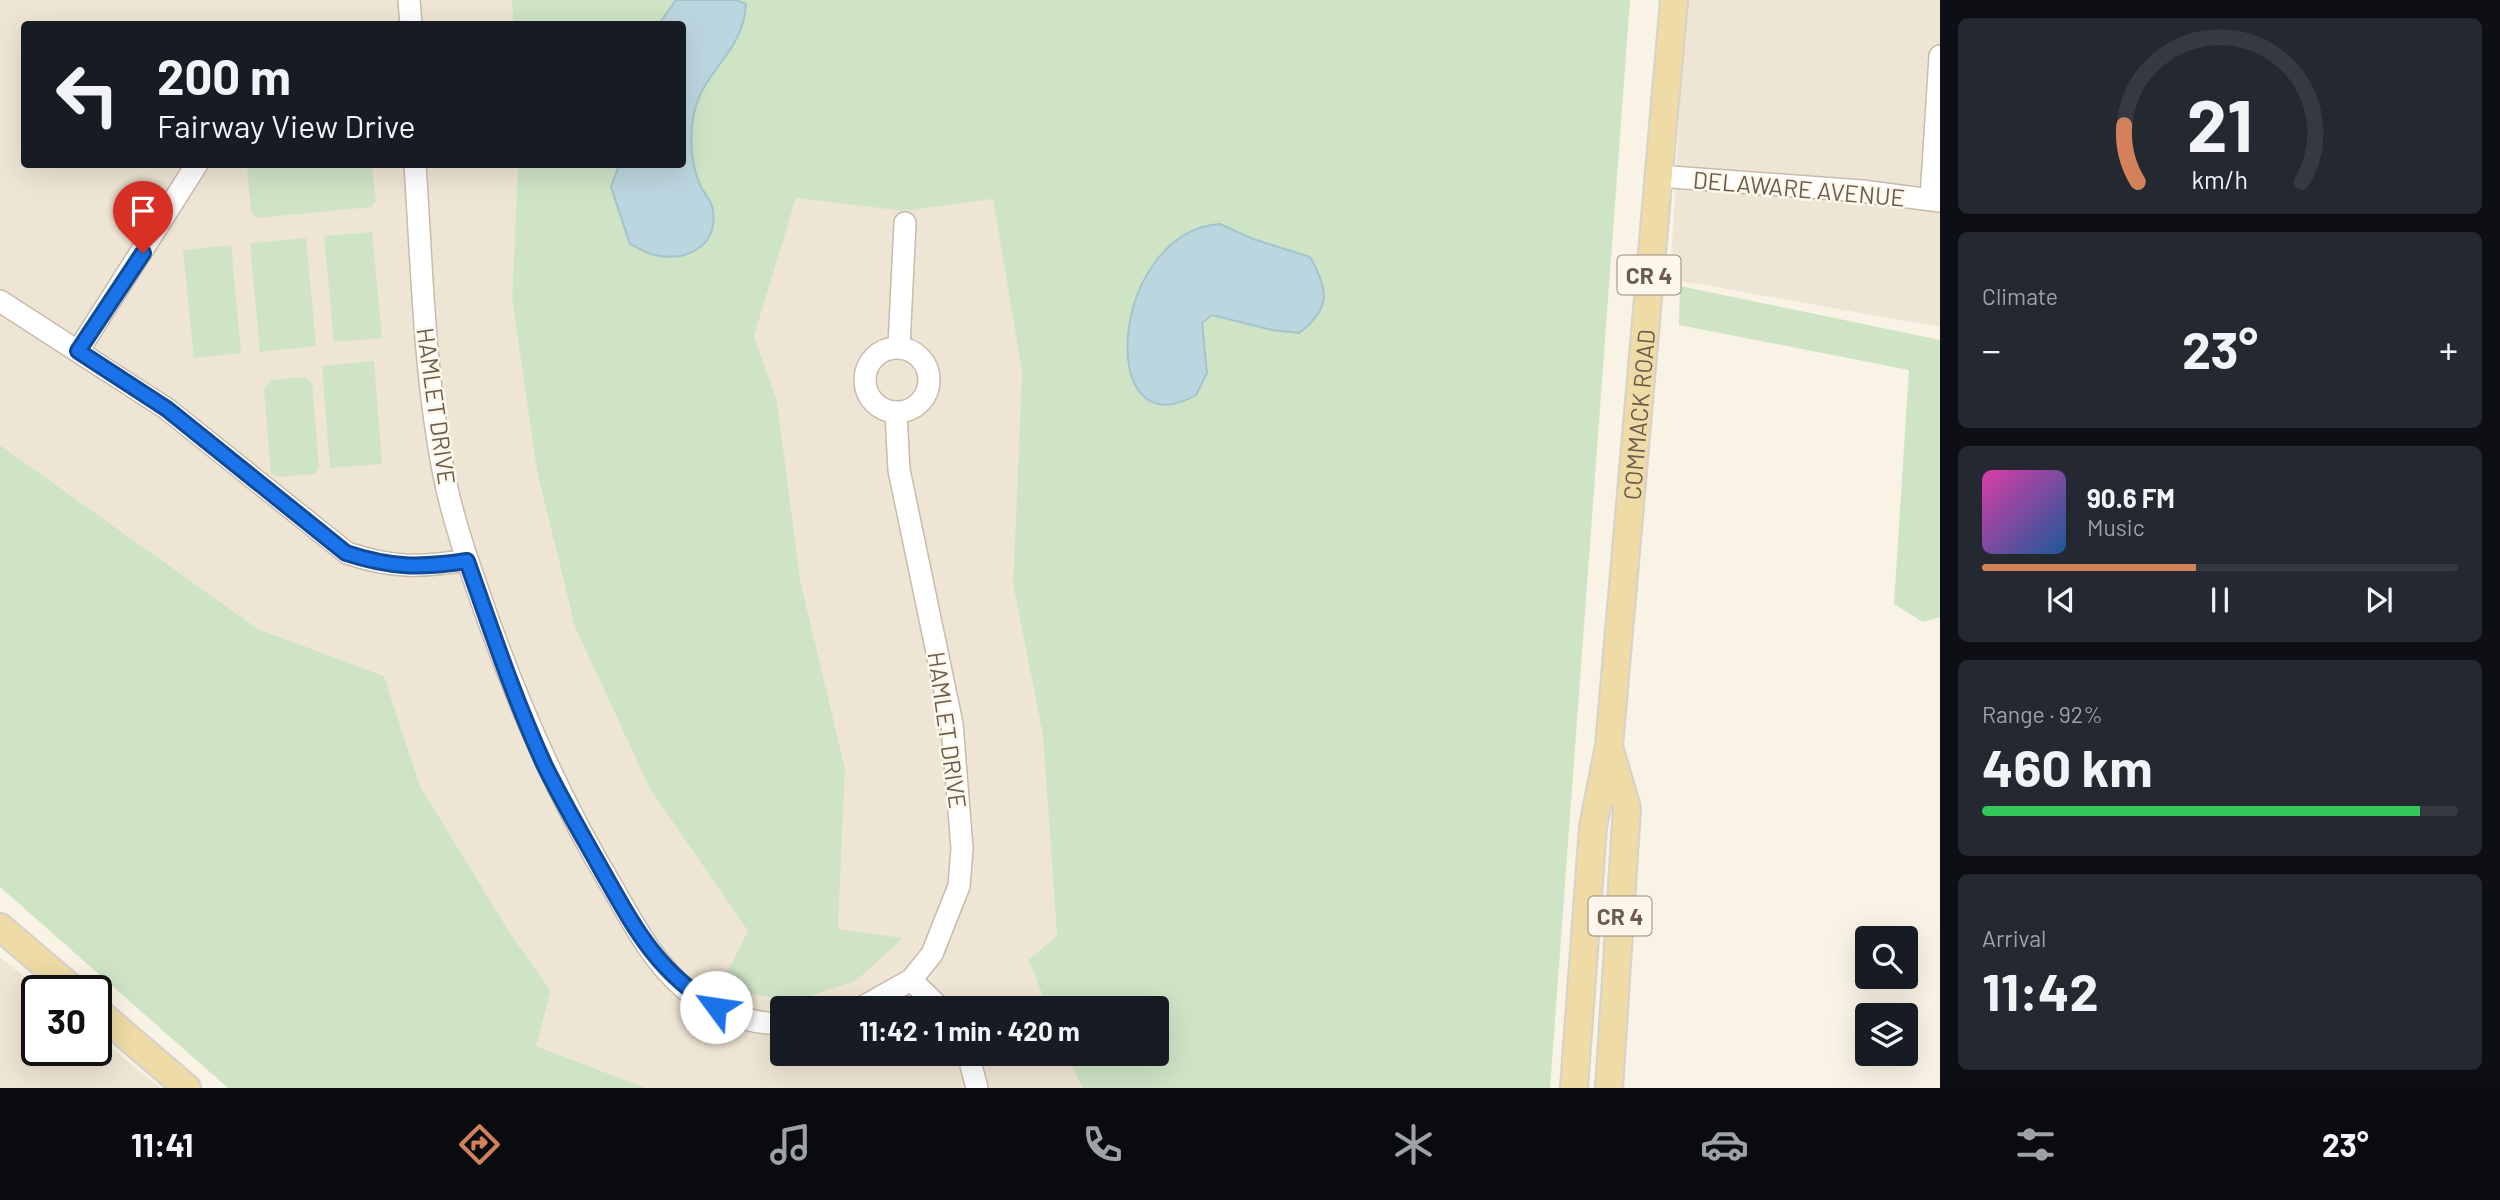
<!DOCTYPE html>
<html lang="en">
<head>
<meta charset="utf-8">
<style>
	body { margin:0; font-family:Barlow,sans-serif; background:#242831; color:#f1f3f6; height:100vh; display:flex; flex-direction:column; font-size:26px; white-space:nowrap }
	* { box-sizing:border-box; margin:0 }
	p { font-size:23px; color:#9ea1a6 }
	.icon { flex:none; width:38px; height:38px; fill:none; stroke:currentColor; stroke-width:2; stroke-linecap:round; stroke-linejoin:round }
	.map { position:relative; flex:1; overflow:hidden }
	.sheet { display:flex; flex-direction:column; gap:18px; padding:18px; background:#0d0f14; width:560px }
	.sheet>* { flex:none }
	.banner { position:absolute; left:21px; top:21px; width:665px; height:147px; border-radius:7px; box-shadow:0 7px 28px #0002; background:#171b24; color:#f1f3f6; overflow:hidden }
	.buttons { position:absolute; left:1855px; top:926px; display:grid; gap:14px }
	.buttons a { display:grid; place-items:center; width:63px; height:63px; border-radius:7px; background:#171b24; box-shadow:0 7px 28px #0002; font-size:35px }
	.speed { position:absolute; left:21px; top:975px; display:flex; gap:14px; font-size:35px; font-weight:700; text-align:center }
	.speed>* { display:grid; place-content:center; width:91px; height:91px; border-radius:50%; background:#171b24; box-shadow:0 7px 28px #0002; line-height:1 }
	.speed .limit { border:4px solid #111; border-radius:10px; background:#fff; color:#111 }
	.pin { position:absolute; display:grid; place-items:center; width:60px; height:60px; color:#fff; margin:-72px -30px; border-radius:50% 50% 50% 0; rotate:-45deg; box-shadow:0 0 7px #0007 }
	.pin .icon { rotate:45deg }
	.me { position:absolute; width:77px; margin:-38px; rotate:301deg; stroke-linejoin:round; filter:drop-shadow(0 0 5px #0008) }
	.turn { display:flex; align-items:center; gap:24px; height:147px; padding:0 21px; font-size:32px }
	.turn .icon { width:91px; height:91px; stroke-width:2.5 }
	.turn b { display:block; font-size:49px; line-height:60px }
	.big { font-size:52px; font-weight:700; line-height:1.1 }
	.sheet .widget { flex:1; display:flex; flex-direction:column; justify-content:center; gap:10px; min-width:0; padding:0 24px; border-radius:10px; background:#242831 }
	.sheet .dial { align-items:center; gap:0 }
	.dial svg { height:182px; overflow:visible; fill:none; stroke:#363941; stroke-width:7; stroke-linecap:round; text-anchor:middle }
	.dial text { fill:#f1f3f6; stroke:none }
	.song { display:flex; align-items:center; gap:21px }
	.cover { width:84px; height:84px; border-radius:10px; background:linear-gradient(135deg,hsl(320 70% 55%),hsl(210 70% 35%)) }
	.played { height:7px; border-radius:4px; background:linear-gradient(90deg,#d2815a 45%,#363941 45%) }
	.keys { display:flex; justify-content:space-around; direction:ltr }
	.heat { display:flex; justify-content:space-between; align-items:center; font-size:38px; direction:ltr }
	.charge { height:10px; border-radius:5px; background:linear-gradient(90deg,#34c759 92%,#363941 0) }
	.trip { position:absolute; left:770px; top:996px; width:399px; height:70px; border-radius:7px; background:#171b24; box-shadow:0 7px 28px #0002; font-weight:700; line-height:70px; text-align:center }
	.menu { display:flex; height:112px; justify-content:space-around; align-items:center; background:#090b0e; color:#9ea1a6 }
	.menu .icon { width:49px; height:49px }
	.menu .active { color:#d2815a }
	.menu b { font-size:32px; color:#f1f3f6 }
	main { display:flex; flex:1; min-height:0 }
	.map>svg:first-child { display:block }
	.residential { fill:#efe5d4 }
	.green { fill:#cee4c5 }
	.water { fill:#bcd6df; stroke:#a3c4cf; stroke-width:2 }
	.lines { fill:none; stroke-linecap:round; stroke-linejoin:round }
	.minor-casing { stroke:#c8bbac; stroke-width:24 }
	.major-casing { stroke:#d6d1cd; stroke-width:30 }
	.minor { stroke:#fff; stroke-width:21 }
	.major { stroke:#eedba5; stroke-width:26 }
	.route-casing { stroke:#114b97; stroke-width:18 }
	.route { stroke:#1a73e8; stroke-width:12 }
	.labels { text-anchor:middle; dominant-baseline:central; stroke-width:5; stroke-linejoin:round; paint-order:stroke }
	.shield { fill:#fcf7ea; stroke:#988a7c; stroke-width:2 }
	.shield-label { font-size:23px; font-weight:bold; fill:#6d5c4d }
	.street-label { font-size:24px; fill:#6d5c4d; stroke:#fcf7ea }
</style>
</head>
<body>
<main>
<div class="map">
<svg width="1940" height="1088" viewBox="0 0 1940 1088">
	<rect width="100%" height="100%" fill="#f8f3e4"/>
	<g class="residential">
		<polygon points="0,0 512,0 513,24 24,24 24,164 518,165 512,299 537,471 575,627 650,789 748,931 902,938 838,930 845,769 800,579 777,401 754,336 796,198 903,211 993,199 1022,372 1013,584 1043,736 1057,936 1028,961 1048,1008 782,1008 782,1054 1067,1054 1082,1088 646,1088 536,1046 551,991 510,933 420,786 384,676 258,629 0,445"/>
		<polygon points="1686,0 1940,0 1940,327 1670,279"/>
		<polygon points="0,957 41,990 37,990 37,1050 96,1050 96,1036 161,1088 0,1088"/>
	</g>
	<g class="green">
		<polygon points="512,0 1630,0 1550,1088 1082,1088 1067,1054 1157,1054 1157,1008 1048,1008 1028,960 1057,936 1043,736 1013,584 1022,372 993,199 903,211 796,198 754,336 777,401 800,579 845,769 838,929 903,938 857,980 792,1002 720,987 748,931 650,789 575,627 537,471 512,299 518,165 682,164 682,24 513,24"/>
		<polygon points="247,165 372,165 376,201 371,207 257,218 251,212"/>
		<polygon points="372,232 382,338 334,342 324,236"/>
		<polygon points="306,238 316,346 260,352 250,243"/>
		<polygon points="231,245 241,353 194,358 183,250"/>
		<polygon points="1680,286 1940,340 1940,617 1923,622 1894,604 1909,370 1679,325"/>
		<polygon points="374,361 382,464 330,468 322,366"/>
		<polygon points="305,377 312,383 319,468 314,474 278,477 271,473 264,388 271,380"/>
		<polygon points="0,445 258,629 384,676 420,786 510,933 551,991 536,1046 646,1088 228,1088 0,887"/>
	</g>
	<g class="water">
		<path d="M 676,0 L 736,0 L 746,4 C 743,54 704,68 694,113 C 689,136 691,166 701,187 C 705,194 712,202 713,210 C 718,247 686,262 654,255 C 646,253 637,247 630,244 L 611,187 L 619,165 L 682,164 L 682,24 L 659,24 Z"/>
		<path d="M 1220,224 L 1253,239 L 1310,257 C 1329,290 1331,309 1299,333 L 1272,330 L 1212,315 L 1202,323 L 1207,373 L 1196,395 C 1094,453 1109,232 1220,224 Z"/>
	</g>
	<g class="lines">
		<g class="minor-casing">
			<g id="minor">
				<polyline points="409,0 411,24"/>
				<path d="M 415,164 C 422,268 424,373 444,475 C 454,525 472,574 489,622 C 523,716 562,804 614,890 C 634,925 653,961 684,988 C 709,1010 750,1024 782,1024"/>
				<polyline points="1658,176 1862,191 1940,201"/>
				<polyline points="1931,199 1940,56"/>
				<path d="M 0,301 L 167,409 L 347,553 C 392,568 420,568 467,560"/>
				<polyline points="899,346 905,223"/>
				<circle cx="897" cy="380" r="32"/>
				<polyline points="78,351 197,164"/>
				<polyline points="911,980 940,1008"/>
				<polyline points="861,1008 911,980 932,954 959,886 962,848 952,724 899,470 896,414"/>
				<polyline points="968,1054 977,1088"/>
			</g>
		</g>
		<g class="major-casing">
			<g id="major">
				<polyline points="0,927 74,990"/>
				<polyline points="96,1010 187,1088"/>
				<path id="s1" d="M 1574,1088 L 1593,827 L 1609,746 L 1674,0"/>
				<polyline points="1609,1088 1627,808 1610,750"/>
			</g>
		</g>
		<use href="#minor" class="minor"/>
		<use href="#major" class="major"/>
	</g>
	<g class="lines">
		<g class="route-casing">
			<path id="route" d="M 143,253 L 78,351 L 167,409 L 346,553 C 392,568 420,568 467,561 C 491,629 514,698 544,764 C 561,799 581,833 600,867 C 633,925 656,972 716,1007"/>
		</g>
		<use href="#route" class="route"/>
	</g>
	<g class="labels">
		<g class="shield">
			<rect x="1617.5" y="255.5" width="63" height="39" rx="5"/>
			<rect x="1588.5" y="896.5" width="63" height="39" rx="5"/>
		</g>
		<g class="shield-label">
			<text x="1649" y="275">CR 4</text>
			<text x="1620" y="916">CR 4</text>
		</g>
		<g class="street-label">
			<text transform="translate(1799 188) rotate(5)">DELAWARE AVENUE</text>
			<text transform="translate(437 406) rotate(82)">HAMLET DRIVE</text>
			<text stroke="none"><textPath href="#s1" startOffset="677">COMMACK ROAD</textPath></text>
			<text transform="translate(948 730) rotate(82)">HAMLET DRIVE</text>
		</g>
	</g>
</svg>
<div class="buttons">
<a><svg class="icon" aria-label="search" viewBox="0 0 24 24"><circle cx="10" cy="10" r="6"/><path d="M15 15l6 6"/></svg></a>
<a><svg class="icon" aria-label="layers" viewBox="0 0 24 24"><path d="M12 4l9 5-9 5-9-5zM3 14l9 5 9-5"/></svg></a>
</div>
<div class="speed"><div class="limit">30</div></div>
<div class="pin" style="left:143px;top:253px;background:#d93025"><svg class="icon" aria-label="arrive" viewBox="0 0 24 24"><path d="M6 21V4h12l-3 4 3 4H6"/></svg></div>
<svg class="me" style="left:716px;top:1007px" viewBox="-20 -20 40 40"><circle r="19" fill="#fff"/><path d="M0-13L10 11 0 6-10 11z" fill="#1a73e8"/></svg>
<div class="trip">11:42 · 1 min · 420 m</div>
<div class="banner">
<div class="turn"><svg class="icon" aria-label="left" viewBox="0 0 24 24"><path d="M17 20v-9H6M10 6l-5 5 5 5"/></svg><div><b>200 m</b>Fairway View Drive</div></div>
</div>
</div>
<section class="sheet">
<div class="widget dial"><svg viewBox="0 0 100 80">
<path d="M14 69A42 42 0 1 1 86 69"/>
<path d="M14 69A42 42 0 0 1 8 44" stroke="#d2815a"/>
<text x="50" y="56" font-size="32" font-weight="700">21</text>
<text x="50" y="72" font-size="11">km/h</text>
</svg></div>
<div class="widget"><p>Climate</p>
<div class="heat"><a>−</a><b class="big">23°</b><a>+</a></div>
</div>
<div class="widget">
<div class="song"><i class="cover"></i><div><b>90.6 FM</b><p>Music</p></div></div>
<div class="played"></div>
<div class="keys"><svg class="icon" aria-label="previous" viewBox="0 0 24 24"><path d="M18 5L8 12l10 7zM5 5v14"/></svg><svg class="icon" aria-label="pause" viewBox="0 0 24 24"><path d="M8 5v14M16 5v14"/></svg><svg class="icon" aria-label="next" viewBox="0 0 24 24"><path d="M6 5l10 7-10 7zM19 5v14"/></svg></div>
</div>
<div class="widget"><p>Range · 92%</p><b class="big">460 km</b><div class="charge"></div></div>
<div class="widget"><p>Arrival</p><b class="big">11:42</b></div>
</section>
</main>
<nav class="menu">
<b>11:41</b>
<svg class="icon active" aria-label="directions" viewBox="0 0 24 24"><path d="M12 3l9 9-9 9-9-9zM9 14v-3h6M13 9l2 2-2 2"/></svg>
<svg class="icon" aria-label="music" viewBox="0 0 24 24"><path d="M9 18V5l10-2v13"/><circle cx="6" cy="18" r="3"/><circle cx="16" cy="16" r="3"/></svg>
<svg class="icon" aria-label="phone" viewBox="0 0 24 24"><path d="M5 4h4l2 5-3 2q2 4 5 5l2-3 5 2v4C11 20 4 13 5 4z"/></svg>
<svg class="icon" aria-label="climate" viewBox="0 0 24 24"><path d="M12 3v18M4 7l16 10M4 17L20 7"/></svg>
<svg class="icon" aria-label="car" viewBox="0 0 24 24"><path d="M5 17H2v-5l4-1 3-4h7l3 4 3 1v5h-3M9 17h6M6 11h13"/><circle cx="7" cy="17" r="2"/><circle cx="17" cy="17" r="2"/></svg>
<svg class="icon" aria-label="filters" viewBox="0 0 24 24"><path d="M4 7h16M4 17h16"/><circle cx="9" cy="7" r="2"/><circle cx="15" cy="17" r="2"/></svg>
<b>23°</b>
</nav>
</body>
</html>
